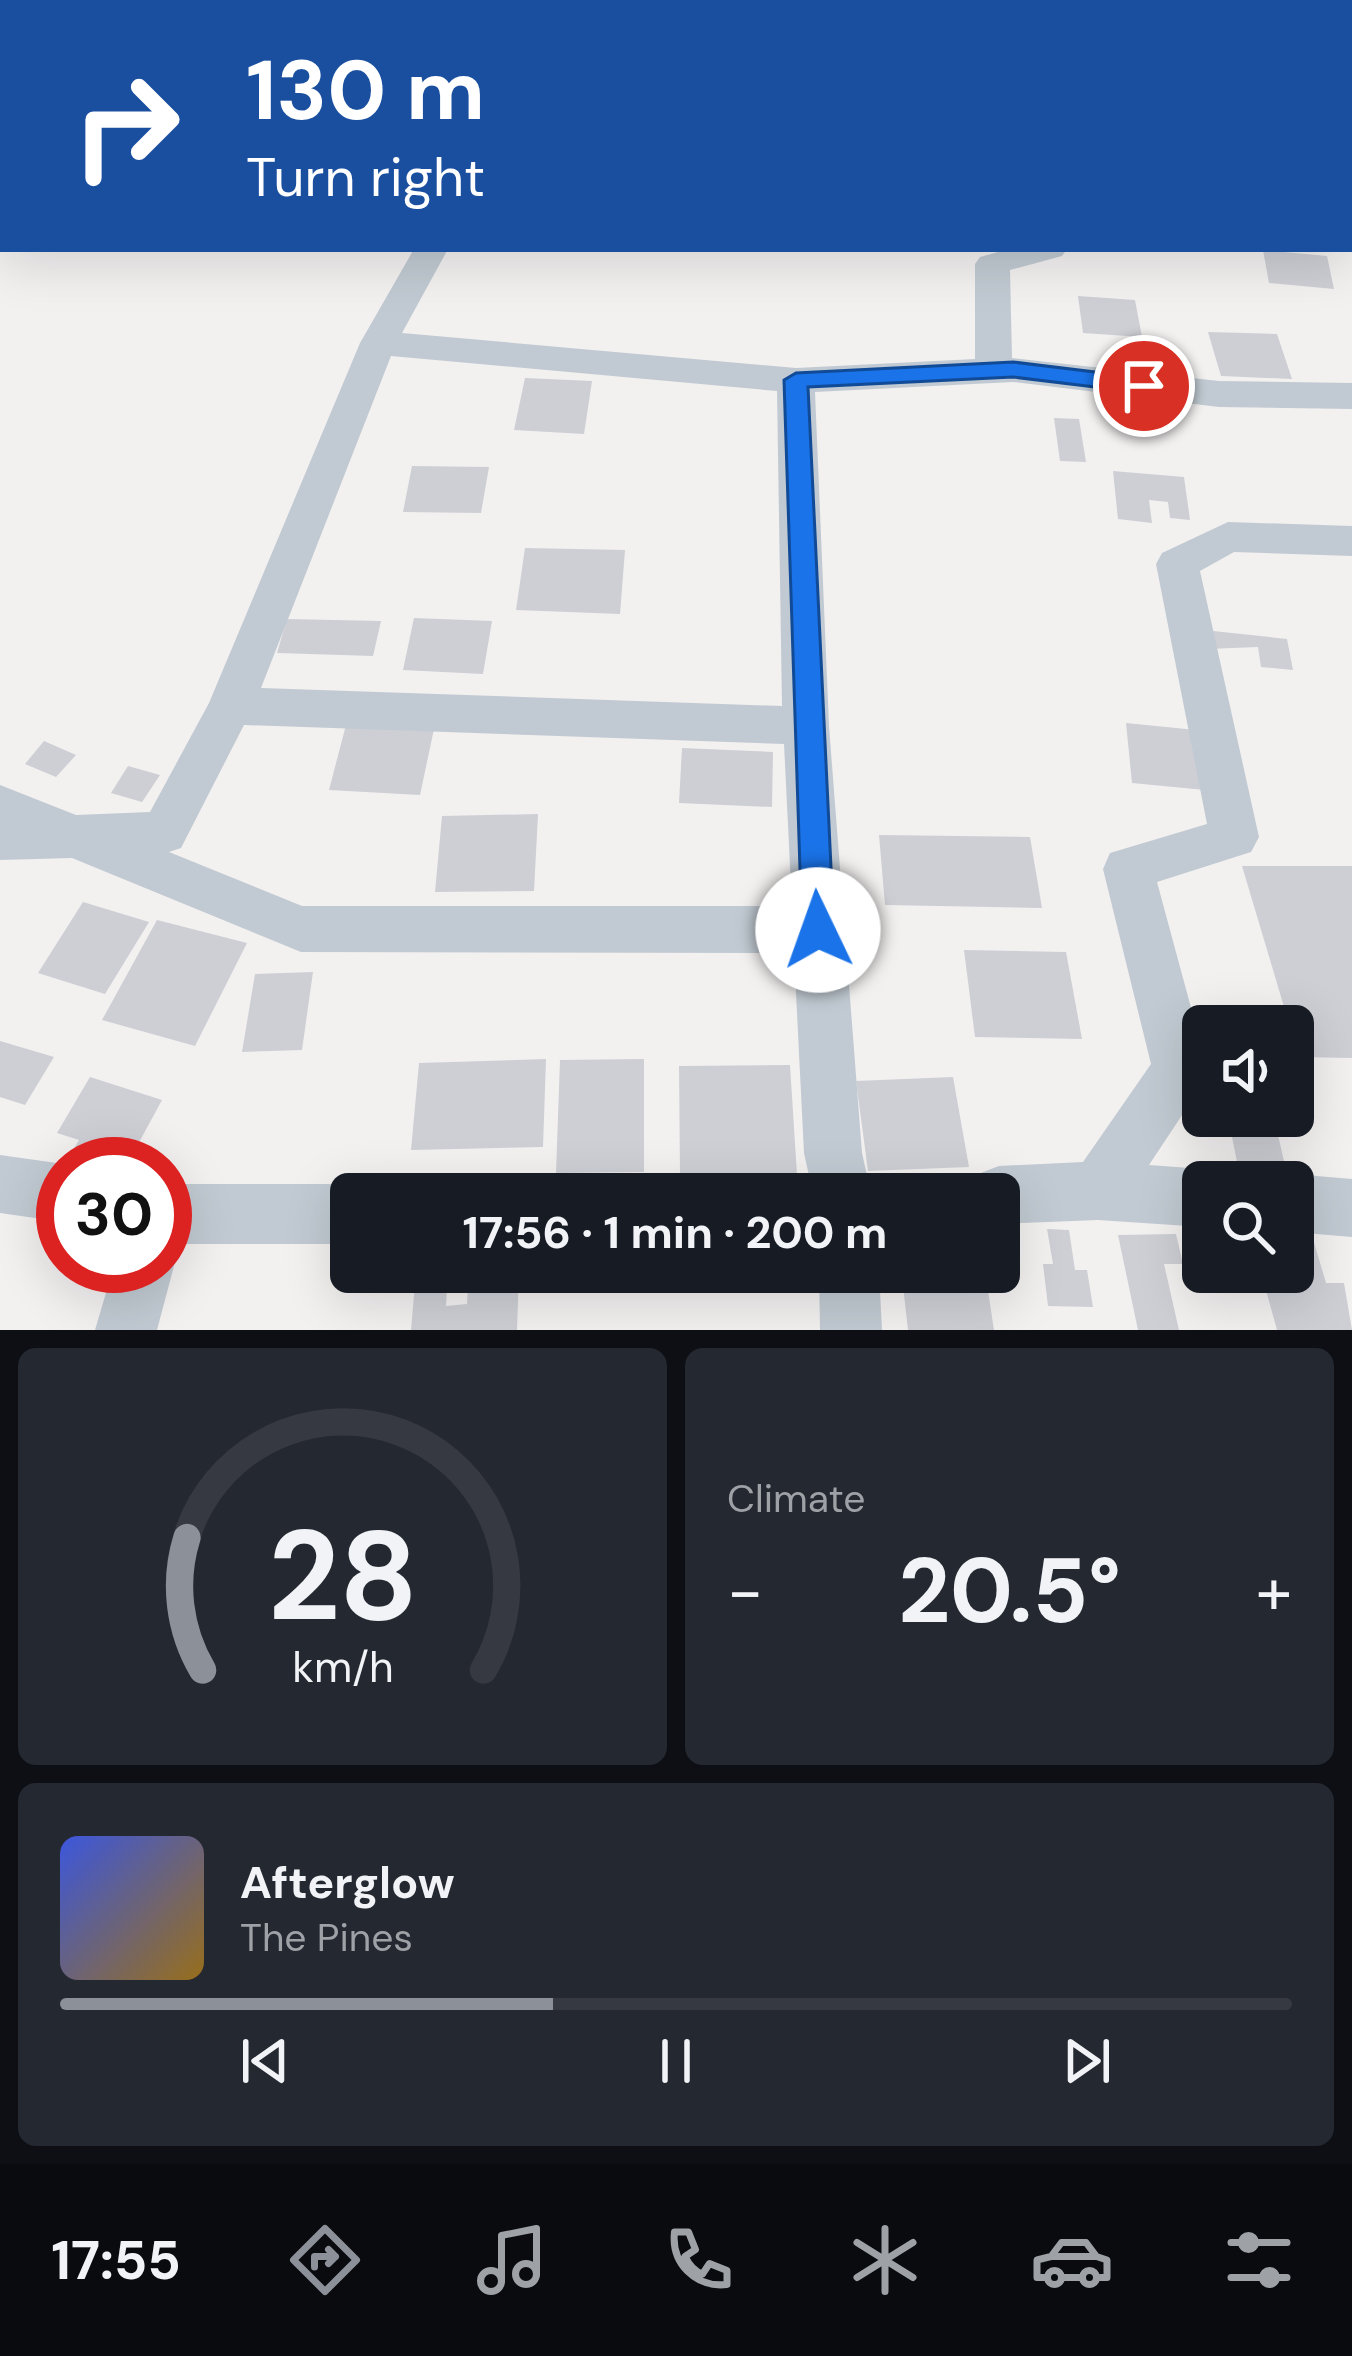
<!DOCTYPE html>
<html lang="en">
<head>
<meta charset="utf-8">
<style>
	body { margin:0; font-family:"DM Sans",sans-serif; background:#242831; color:#f1f3f6; height:100vh; display:flex; flex-direction:column; font-size:45px; white-space:nowrap }
	* { box-sizing:border-box; margin:0 }
	p { font-size:39px; color:#9ea1a6 }
	.icon { flex:none; width:66px; height:66px; fill:none; stroke:currentColor; stroke-width:2; stroke-linecap:round; stroke-linejoin:round }
	.map { position:relative; height:1330px; overflow:hidden }
	.details { display:flex; flex-direction:column; gap:18px; padding:18px; background:#0d0f14; flex:1 }
	.details>* { flex:none }
	.top-card { position:absolute; left:0px; top:0px; width:1353px; height:252px; box-shadow:0 12px 48px #0002; background:#1a4fa0; color:#fff; overflow:hidden }
	.buttons { position:absolute; left:1182px; top:1005px; display:grid; gap:24px }
	.buttons a { display:grid; place-items:center; width:132px; height:132px; border-radius:18px; background:#171b24; box-shadow:0 12px 48px #0002; font-size:60px }
	.speed { position:absolute; left:36px; top:1137px; display:flex; gap:24px; font-size:60px; font-weight:700; text-align:center }
	.speed>* { display:grid; place-content:center; width:156px; height:156px; border-radius:50%; background:#171b24; box-shadow:0 12px 48px #0002; line-height:1 }
	.speed .limit { border:18px solid #d22; background:#fff; color:#111 }
	.pin { position:absolute; display:grid; place-items:center; width:102px; height:102px; color:#fff; margin:-51px; border:6px solid #fff; border-radius:50%; box-shadow:0 3px 12px #0007 }
	.me { position:absolute; width:132px; margin:-66px; rotate:357deg; stroke-linejoin:round; filter:drop-shadow(0 0 9px #0008) }
	.turn { display:flex; align-items:center; gap:42px; height:252px; padding:0 48px; font-size:54px }
	.turn .icon { width:156px; height:156px; stroke-width:2.5 }
	.turn b { display:block; font-size:84px; line-height:102px }
	.big { font-size:90px; font-weight:700; line-height:1.1 }
	.details .tile { flex:1; display:flex; flex-direction:column; justify-content:center; gap:18px; min-width:0; padding:0 42px; border-radius:18px; background:#242831 }
	.details .dial { align-items:center; gap:0 }
	.dial svg { height:312px; overflow:visible; fill:none; stroke:#363941; stroke-width:7; stroke-linecap:round; text-anchor:middle }
	.dial text { fill:#f1f3f6; stroke:none }
	.song { display:flex; align-items:center; gap:36px }
	.cover { width:144px; height:144px; border-radius:18px; background:linear-gradient(135deg,hsl(230 70% 55%),hsl(40 70% 35%)) }
	.played { height:12px; border-radius:6px; background:linear-gradient(90deg,#8c9099 40%,#363941 40%) }
	.keys { display:flex; justify-content:space-around; direction:ltr }
	.heat { display:flex; justify-content:space-between; align-items:center; font-size:66px; direction:ltr }
	.details .tiles { flex:1; display:grid; gap:18px; grid-template-columns:1fr 1fr }
	.tile:last-child { grid-column:span 2 }
	.trip { position:absolute; left:330px; top:1173px; width:690px; height:120px; border-radius:18px; background:#171b24; box-shadow:0 12px 48px #0002; font-weight:700; line-height:120px; text-align:center }
	.tab-bar { display:flex; height:192px; justify-content:space-around; align-items:center; background:#090b0e; color:#9ea1a6 }
	.tab-bar .icon { width:84px; height:84px }
	.tab-bar .on { color:#8c9099 }
	.tab-bar b { font-size:54px; color:#f1f3f6 }
	.map>svg:first-child { display:block }
	.building { fill:#cdcfd5 }
	.lines { fill:none; stroke-linecap:round; stroke-linejoin:round }
	.minor { fill:#c1cad2; fill-rule:evenodd }
	.route { fill:#1a73e8; stroke:#114b97; stroke-width:3 }
</style>
</head>
<body>
<div class="map">
<svg width="1352" height="1330" viewBox="0 0 1352 1330">
	<rect width="100%" height="100%" fill="#f3f0f0"/>
	<g class="building">
		<polygon points="1263,250 1327,256 1334,289 1269,283"/>
		<polygon points="1078,296 1135,300 1142,337 1083,333"/>
		<polygon points="1208,332 1277,334 1292,379 1221,376"/>
		<polygon points="525,378 592,381 584,434 514,430"/>
		<polygon points="1054,418 1079,419 1086,462 1060,461"/>
		<polygon points="412,466 489,467 481,513 403,512"/>
		<polygon points="1113,471 1184,477 1190,520 1170,518 1168,502 1149,500 1152,523 1118,519"/>
		<polygon points="525,548 625,550 620,614 516,610"/>
		<polygon points="414,618 492,621 483,674 403,670"/>
		<polygon points="287,619 381,621 373,656 277,653"/>
		<polygon points="1204,630 1287,639 1293,670 1261,667 1258,647 1207,649"/>
		<polygon points="1126,723 1196,730 1205,790 1132,783"/>
		<polygon points="346,725 434,729 420,795 329,790"/>
		<polygon points="44,741 76,755 56,777 25,764"/>
		<polygon points="682,748 773,752 772,807 679,803"/>
		<polygon points="128,766 160,775 142,802 111,793"/>
		<polygon points="538,814 534,891 435,892 442,816"/>
		<polygon points="879,835 1030,837 1042,908 885,905"/>
		<polygon points="1242,866 1352,866 1352,1058 1299,1057"/>
		<polygon points="83,902 149,922 105,994 38,973"/>
		<polygon points="157,920 247,943 195,1046 102,1020"/>
		<polygon points="964,950 1066,952 1082,1039 975,1037"/>
		<polygon points="313,972 302,1050 242,1052 255,974"/>
		<polygon points="0,1041 54,1057 25,1105 0,1097"/>
		<polygon points="546,1059 543,1147 411,1150 419,1063"/>
		<polygon points="644,1059 644,1172 556,1173 560,1060"/>
		<polygon points="790,1065 797,1175 680,1176 679,1066"/>
		<polygon points="90,1077 162,1100 130,1159 100,1148 91,1164 67,1160 79,1140 57,1133"/>
		<polygon points="953,1077 969,1167 868,1171 856,1081"/>
		<polygon points="1231,1132 1278,1135 1286,1170 1238,1167"/>
		<polygon points="1047,1229 1069,1230 1075,1270 1087,1270 1093,1307 1048,1306 1043,1264 1053,1264"/>
		<polygon points="1176,1234 1183,1264 1164,1264 1179,1330 1138,1330 1118,1235"/>
		<polygon points="1313,1239 1326,1283 1344,1283 1352,1330 1277,1330 1261,1272 1293,1272 1293,1240"/>
		<polygon points="416,1272 448,1272 446,1306 467,1304 469,1272 519,1272 517,1330 411,1330"/>
		<polygon points="987,1284 994,1330 908,1330 903,1286"/>
	</g>
	<g class="lines">
		<g class="minor">
			<polygon points="524,0 552,0 523,3"/>
			<polygon points="1175,0 1203,0 1205,3 1177,3"/>
			<rect x="1350" y="113" width="2" height="18"/>
			<path d="M 414,249 L 448,249 L 402,333 L 796,368 L 975,359 L 975,264 L 980,257 L 1009,249 L 1067,249 L 1062,256 L 1010,270 L 1012,358 L 1219,381 L 1352,383 L 1352,409 L 1219,407 L 1013,382 L 815,392 L 829,726 L 862,1153 L 871,1194 L 813,1194 L 804,1153 L 794,953 L 301,952 L 72,858 L 0,860 L 0,785 L 76,815 L 150,812 L 209,703 L 360,343 ZM 391,356 L 777,391 L 782,706 L 261,688 ZM 244,725 L 784,744 L 792,906 L 302,906 L 169,852 L 181,848 Z"/>
			<polygon points="1228,522 1352,526 1352,556 1234,552 1200,571 1259,837 1251,852 1157,882 1203,1052 1200,1088 1149,1165 1203,1169 1226,1182 1203,1182 1203,1227 1098,1220 999,1224 999,1194 970,1194 978,1174 999,1166 1083,1162 1151,1064 1103,869 1110,853 1207,824 1156,564 1162,553"/>
			<polygon points="0,1155 64,1164 63,1222 0,1213"/>
			<polygon points="1293,1174 1352,1179 1352,1237 1293,1232 1293,1182 1273,1182"/>
			<polygon points="165,1184 351,1184 372,1194 351,1194 351,1244 165,1244"/>
			<polygon points="165,1244 174,1266 157,1330 95,1330 114,1266 165,1266"/>
			<polygon points="819,1272 879,1272 882,1330 820,1330"/>
		</g>
	</g>
	<polygon class="route" points="1013,362 1144,378 1155,386 1144,393 1013,377 808,387 834,930 829,940 818,945 807,940 802,930 784,380 796,373"/>
</svg>
<div class="buttons">
<a><svg class="icon" aria-label="sound" viewBox="0 0 24 24"><path d="M4 9h4l5-4v14l-5-4H4zM17 9q2 3 0 6"/></svg></a>
<a><svg class="icon" aria-label="search" viewBox="0 0 24 24"><circle cx="10" cy="10" r="6"/><path d="M15 15l6 6"/></svg></a>
</div>
<div class="speed"><div class="limit">30</div></div>
<div class="pin" style="left:1144px;top:386px;background:#d93025"><svg class="icon" aria-label="arrive" viewBox="0 0 24 24"><path d="M6 21V4h12l-3 4 3 4H6"/></svg></div>
<svg class="me" style="left:818px;top:930px" viewBox="-20 -20 40 40"><circle r="19" fill="#fff"/><path d="M0-13L10 11 0 6-10 11z" fill="#1a73e8"/></svg>
<div class="trip">17:56 · 1 min · 200 m</div>
<div class="top-card">
<div class="turn"><svg class="icon" aria-label="right" viewBox="0 0 24 24"><path d="M7 20v-9h11M14 6l5 5-5 5"/></svg><div><b>130 m</b>Turn right</div></div>
</div>
</div>
<section class="details">
<div class="tiles">
<div class="tile dial"><svg viewBox="0 0 100 80">
<path d="M14 69A42 42 0 1 1 86 69"/>
<path d="M14 69A42 42 0 0 1 10 35" stroke="#8c9099"/>
<text x="50" y="56" font-size="32" font-weight="700">28</text>
<text x="50" y="72" font-size="11">km/h</text>
</svg></div>
<div class="tile"><p>Climate</p>
<div class="heat"><a>−</a><b class="big">20.5°</b><a>+</a></div>
</div>
<div class="tile">
<div class="song"><i class="cover"></i><div><b>Afterglow</b><p>The Pines</p></div></div>
<div class="played"></div>
<div class="keys"><svg class="icon" aria-label="previous" viewBox="0 0 24 24"><path d="M18 5L8 12l10 7zM5 5v14"/></svg><svg class="icon" aria-label="pause" viewBox="0 0 24 24"><path d="M8 5v14M16 5v14"/></svg><svg class="icon" aria-label="next" viewBox="0 0 24 24"><path d="M6 5l10 7-10 7zM19 5v14"/></svg></div>
</div>
</div>
</section>
<nav class="tab-bar">
<b>17:55</b>
<svg class="icon on" aria-label="directions" viewBox="0 0 24 24"><path d="M12 3l9 9-9 9-9-9zM9 14v-3h6M13 9l2 2-2 2"/></svg>
<svg class="icon" aria-label="music" viewBox="0 0 24 24"><path d="M9 18V5l10-2v13"/><circle cx="6" cy="18" r="3"/><circle cx="16" cy="16" r="3"/></svg>
<svg class="icon" aria-label="phone" viewBox="0 0 24 24"><path d="M5 4h4l2 5-3 2q2 4 5 5l2-3 5 2v4C11 20 4 13 5 4z"/></svg>
<svg class="icon" aria-label="climate" viewBox="0 0 24 24"><path d="M12 3v18M4 7l16 10M4 17L20 7"/></svg>
<svg class="icon" aria-label="car" viewBox="0 0 24 24"><path d="M5 17H2v-5l4-1 3-4h7l3 4 3 1v5h-3M9 17h6M6 11h13"/><circle cx="7" cy="17" r="2"/><circle cx="17" cy="17" r="2"/></svg>
<svg class="icon" aria-label="filters" viewBox="0 0 24 24"><path d="M4 7h16M4 17h16"/><circle cx="9" cy="7" r="2"/><circle cx="15" cy="17" r="2"/></svg>
</nav>
</body>
</html>
